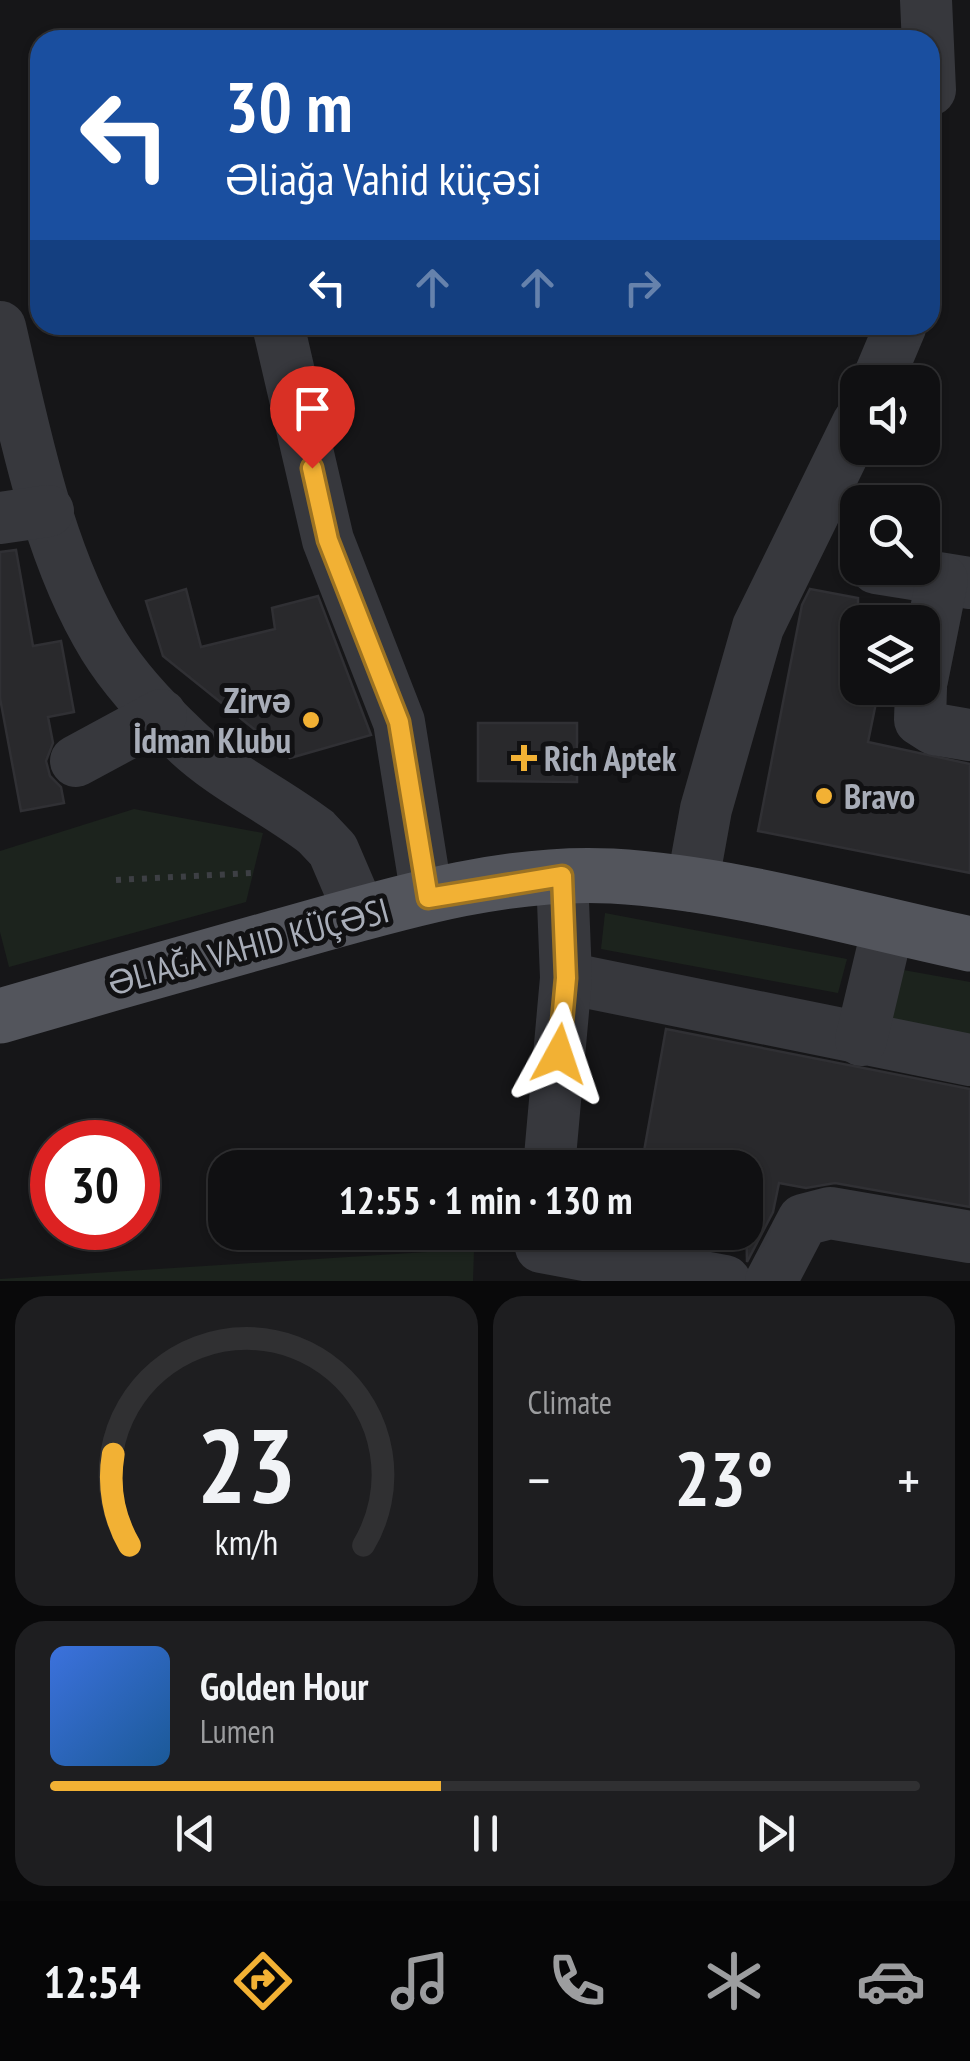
<!DOCTYPE html>
<html lang="en">
<head>
<meta charset="utf-8">
<style>
	body { margin:0; font-family:"PT Sans Narrow",sans-serif; background:#1e1e20; color:#f1f3f6; height:100vh; display:flex; flex-direction:column; font-size:38px; white-space:nowrap }
	* { box-sizing:border-box; margin:0 }
	p { font-size:32px; color:#9c9d9f }
	.icon { flex:none; width:55px; height:55px; fill:none; stroke:currentColor; stroke-width:2; stroke-linecap:round; stroke-linejoin:round }
	.map { position:relative; height:1281px; overflow:hidden }
	.side { display:flex; flex-direction:column; gap:15px; padding:15px; background:#09090a; flex:1 }
	.side>* { flex:none }
	.banner { position:absolute; left:30px; top:30px; width:910px; height:305px; border-radius:30px; box-shadow:0 2px 8px #0004,0 0 0 2px #303032; background:#1a4fa0; color:#fff; overflow:hidden }
	.buttons { position:absolute; left:840px; top:365px; display:grid; gap:20px }
	.buttons a { display:grid; place-items:center; width:100px; height:100px; border-radius:20px; background:#101012; box-shadow:0 2px 8px #0004,0 0 0 2px #303032; font-size:50px }
	.speed { position:absolute; left:30px; top:1120px; display:flex; gap:20px; font-size:50px; font-weight:700; text-align:center }
	.speed>* { display:grid; place-content:center; width:130px; height:130px; border-radius:50%; background:#101012; box-shadow:0 2px 8px #0004,0 0 0 2px #303032; line-height:1 }
	.speed .limit { border:15px solid #d22; background:#fff; color:#111 }
	.pin { position:absolute; display:grid; place-items:center; width:85px; height:85px; color:#fff; margin:-102px -42px; border-radius:50% 50% 50% 0; rotate:-45deg; box-shadow:0 0 10px #0007 }
	.pin .icon { rotate:45deg }
	.me { position:absolute; width:110px; margin:-55px; rotate:5deg; stroke-linejoin:round; filter:drop-shadow(0 0 8px #0008) }
	.turn { display:flex; align-items:center; gap:35px; height:210px; padding:0 30px; font-size:45px }
	.turn .icon { width:130px; height:130px; stroke-width:2.5 }
	.turn b { display:block; font-size:70px; line-height:85px }
	.lanes { display:flex; align-items:center; height:95px; padding:0 30px; background:#0003; justify-content:center; gap:50px; direction:ltr }
	.lanes .off { opacity:.35 }
	.big { font-size:75px; font-weight:600; line-height:1.1 }
	.side .tile { flex:1; display:flex; flex-direction:column; justify-content:center; gap:15px; min-width:0; padding:0 35px; border-radius:30px; background:#1e1e20 }
	.side .dial { align-items:center; gap:0 }
	.dial svg { height:260px; overflow:visible; fill:none; stroke:#303032; stroke-width:7; stroke-linecap:round; text-anchor:middle }
	.dial text { fill:#f1f3f6; stroke:none }
	.song { display:flex; align-items:center; gap:30px }
	.cover { width:120px; height:120px; border-radius:15px; background:linear-gradient(135deg,hsl(220 70% 55%),hsl(210 70% 35%)) }
	.played { height:10px; border-radius:5px; background:linear-gradient(90deg,#f2b134 45%,#303032 45%) }
	.keys { display:flex; justify-content:space-around; direction:ltr }
	.heat { display:flex; justify-content:space-between; align-items:center; font-size:55px; direction:ltr }
	.side .tiles { flex:1; display:grid; gap:15px; grid-template-columns:1fr 1fr }
	.tile:last-child { grid-column:span 2 }
	.trip { position:absolute; left:208px; top:1150px; width:555px; height:100px; border-radius:30px; background:#101012; box-shadow:0 2px 8px #0004,0 0 0 2px #303032; font-weight:600; line-height:100px; text-align:center }
	.tab-bar { display:flex; height:160px; justify-content:space-around; align-items:center; background:#060607; color:#9c9d9f }
	.tab-bar .icon { width:70px; height:70px }
	.tab-bar .active { color:#f2b134 }
	.tab-bar b { font-size:45px; color:#f1f3f6 }
	.map>svg:first-child { display:block }
	.green { fill:#1c231d }
	.building { fill:#29292c; stroke:#303034; stroke-width:2.5 }
	.lines { fill:none; stroke-linecap:round; stroke-linejoin:round }
	.path { stroke:#3d3f44; stroke-width:6; stroke-dasharray:5 8; stroke-linecap:butt }
	.minor { stroke:#37383d; stroke-width:52 }
	.major { stroke:#53555c; stroke-width:55 }
	.route-casing { stroke:#9d7322; stroke-width:25 }
	.route { stroke:#f2b134; stroke-width:18 }
	.poi-dot { fill:#f2b134; stroke:#111113; stroke-width:4 }
	.labels { text-anchor:middle; dominant-baseline:central; stroke-width:10; stroke-linejoin:round; paint-order:stroke }
	.poi-label { font-size:35px; font-weight:bold; fill:#a8adb8; stroke:#111113; text-anchor:start }
	.street-label { font-size:35px; fill:#a8adb8; stroke:#111113 }
</style>
</head>
<body>
<div class="map">
<svg width="970" height="1281" viewBox="0 0 970 1281">
	<rect width="100%" height="100%" fill="#161618"/>
	<g class="green">
		<polygon points="134,809 263,833 246,902 9,967 0,932 0,851"/>
		<polygon points="605,913 847,959 838,993 601,949"/>
		<polygon points="898,969 970,982 970,1044 887,1027"/>
		<polygon points="474,1249 473,1281 0,1281 0,1279"/>
	</g>
	<g class="building">
		<polygon points="16,550 33,646 61,641 74,712 48,717 53,743 46,761 50,776 61,787 64,803 21,811 0,698 0,552"/>
		<polygon points="186,589 201,647 275,629 272,608 318,596 371,735 290,758 163,656 146,601"/>
		<polygon points="810,589 858,598 858,688 879,688 868,742 970,764 970,873 758,831 802,605"/>
		<polygon points="478,723 577,723 577,782 478,781"/>
		<polygon points="666,1029 970,1089 970,1207 835,1183 806,1188 779,1183 773,1212 747,1262 745,1168 641,1168"/>
	</g>
	<g class="lines">
		<polyline class="path" points="116,880 253,873"/>
		<g class="minor">
			<polyline points="926,0 930,90"/>
			<polyline points="278,325 328,540 399,722 427,897"/>
			<path d="M 0,327 C 24,430 48,555 104,646 C 125,680 155,712 184,739 C 223,777 273,799 316,832 L 333,850 L 360,913"/>
			<polyline points="877,382 901,325"/>
			<polyline points="0,518 48,511"/>
			<polyline points="876,568 970,583"/>
			<polyline points="922,680 942,580"/>
			<polyline points="921,688 920,720 934,729 970,735"/>
			<polyline points="76,761 161,715"/>
			<polyline points="692,886 706,809 758,627 858,423"/>
			<polyline points="566,978 970,1060"/>
			<polyline points="861,1040 888,927"/>
			<polyline points="549,1168 566,978 562,876"/>
			<polyline points="541,1247 725,1281"/>
			<polyline points="771,1281 803,1220 830,1213 970,1237"/>
		</g>
		<path class="major" d="M 0,1016 C 92,989 185,963 277,937 C 385,907 499,870 612,876 C 732,883 853,919 970,944"/>
	</g>
	<g class="lines">
		<g class="route-casing">
			<polyline id="route" points="312,468 328,540 399,722 428,898 562,876 566,978 559,1054"/>
		</g>
		<use href="#route" class="route"/>
	</g>
	<g class="poi-dot">
		<circle cx="311" cy="720" r="10"/>
		<path d="M519 743h10v10h10v10h-10v10h-10v-10h-10v-10h10z"/>
		<circle cx="824" cy="796" r="10"/>
	</g>
	<g class="labels">
		<g class="poi-label">
			<text x="291" y="700" text-anchor="end">Zirvə<tspan x="291" dy="40">İdman Klubu</tspan></text>
			<text x="544" y="758">Rich Aptek</text>
			<text x="844" y="796">Bravo</text>
		</g>
		<g class="street-label">
			<text transform="translate(248 946) rotate(-15)">ƏLIAĞA VAHID KÜÇƏSI</text>
		</g>
	</g>
</svg>
<div class="buttons">
<a><svg class="icon" aria-label="sound" viewBox="0 0 24 24"><path d="M4 9h4l5-4v14l-5-4H4zM17 9q2 3 0 6"/></svg></a>
<a><svg class="icon" aria-label="search" viewBox="0 0 24 24"><circle cx="10" cy="10" r="6"/><path d="M15 15l6 6"/></svg></a>
<a><svg class="icon" aria-label="layers" viewBox="0 0 24 24"><path d="M12 4l9 5-9 5-9-5zM3 14l9 5 9-5"/></svg></a>
</div>
<div class="speed"><div class="limit">30</div></div>
<div class="pin" style="left:312px;top:468px;background:#d93025"><svg class="icon" aria-label="arrive" viewBox="0 0 24 24"><path d="M6 21V4h12l-3 4 3 4H6"/></svg></div>
<svg class="me" style="left:559px;top:1054px" viewBox="-20 -20 40 40"><path d="M0-17L14 15 0 8-14 15z" fill="#f2b134" stroke="#fff" stroke-width="4"/></svg>
<div class="trip">12:55 · 1 min · 130 m</div>
<div class="banner">
<div class="turn"><svg class="icon" aria-label="left" viewBox="0 0 24 24"><path d="M17 20v-9H6M10 6l-5 5 5 5"/></svg><div><b>30 m</b>Əliağa Vahid küçəsi</div></div>
<div class="lanes"><svg class="icon" aria-label="left" viewBox="0 0 24 24"><path d="M17 20v-9H6M10 6l-5 5 5 5"/></svg><svg class="icon off" aria-label="ahead" viewBox="0 0 24 24"><path d="M12 20V5M6 11l6-6 6 6"/></svg><svg class="icon off" aria-label="ahead" viewBox="0 0 24 24"><path d="M12 20V5M6 11l6-6 6 6"/></svg><svg class="icon off" aria-label="right" viewBox="0 0 24 24"><path d="M7 20v-9h11M14 6l5 5-5 5"/></svg></div>
</div>
</div>
<section class="side">
<div class="tiles">
<div class="tile dial"><svg viewBox="0 0 100 80">
<path d="M14 69A42 42 0 1 1 86 69"/>
<path d="M14 69A42 42 0 0 1 9 41" stroke="#f2b134"/>
<text x="50" y="56" font-size="32" font-weight="700">23</text>
<text x="50" y="72" font-size="11">km/h</text>
</svg></div>
<div class="tile"><p>Climate</p>
<div class="heat"><a>−</a><b class="big">23°</b><a>+</a></div>
</div>
<div class="tile">
<div class="song"><i class="cover"></i><div><b>Golden Hour</b><p>Lumen</p></div></div>
<div class="played"></div>
<div class="keys"><svg class="icon" aria-label="previous" viewBox="0 0 24 24"><path d="M18 5L8 12l10 7zM5 5v14"/></svg><svg class="icon" aria-label="pause" viewBox="0 0 24 24"><path d="M8 5v14M16 5v14"/></svg><svg class="icon" aria-label="next" viewBox="0 0 24 24"><path d="M6 5l10 7-10 7zM19 5v14"/></svg></div>
</div>
</div>
</section>
<nav class="tab-bar">
<b>12:54</b>
<svg class="icon active" aria-label="directions" viewBox="0 0 24 24"><path d="M12 3l9 9-9 9-9-9zM9 14v-3h6M13 9l2 2-2 2"/></svg>
<svg class="icon" aria-label="music" viewBox="0 0 24 24"><path d="M9 18V5l10-2v13"/><circle cx="6" cy="18" r="3"/><circle cx="16" cy="16" r="3"/></svg>
<svg class="icon" aria-label="phone" viewBox="0 0 24 24"><path d="M5 4h4l2 5-3 2q2 4 5 5l2-3 5 2v4C11 20 4 13 5 4z"/></svg>
<svg class="icon" aria-label="climate" viewBox="0 0 24 24"><path d="M12 3v18M4 7l16 10M4 17L20 7"/></svg>
<svg class="icon" aria-label="car" viewBox="0 0 24 24"><path d="M5 17H2v-5l4-1 3-4h7l3 4 3 1v5h-3M9 17h6M6 11h13"/><circle cx="7" cy="17" r="2"/><circle cx="17" cy="17" r="2"/></svg>
</nav>
</body>
</html>
